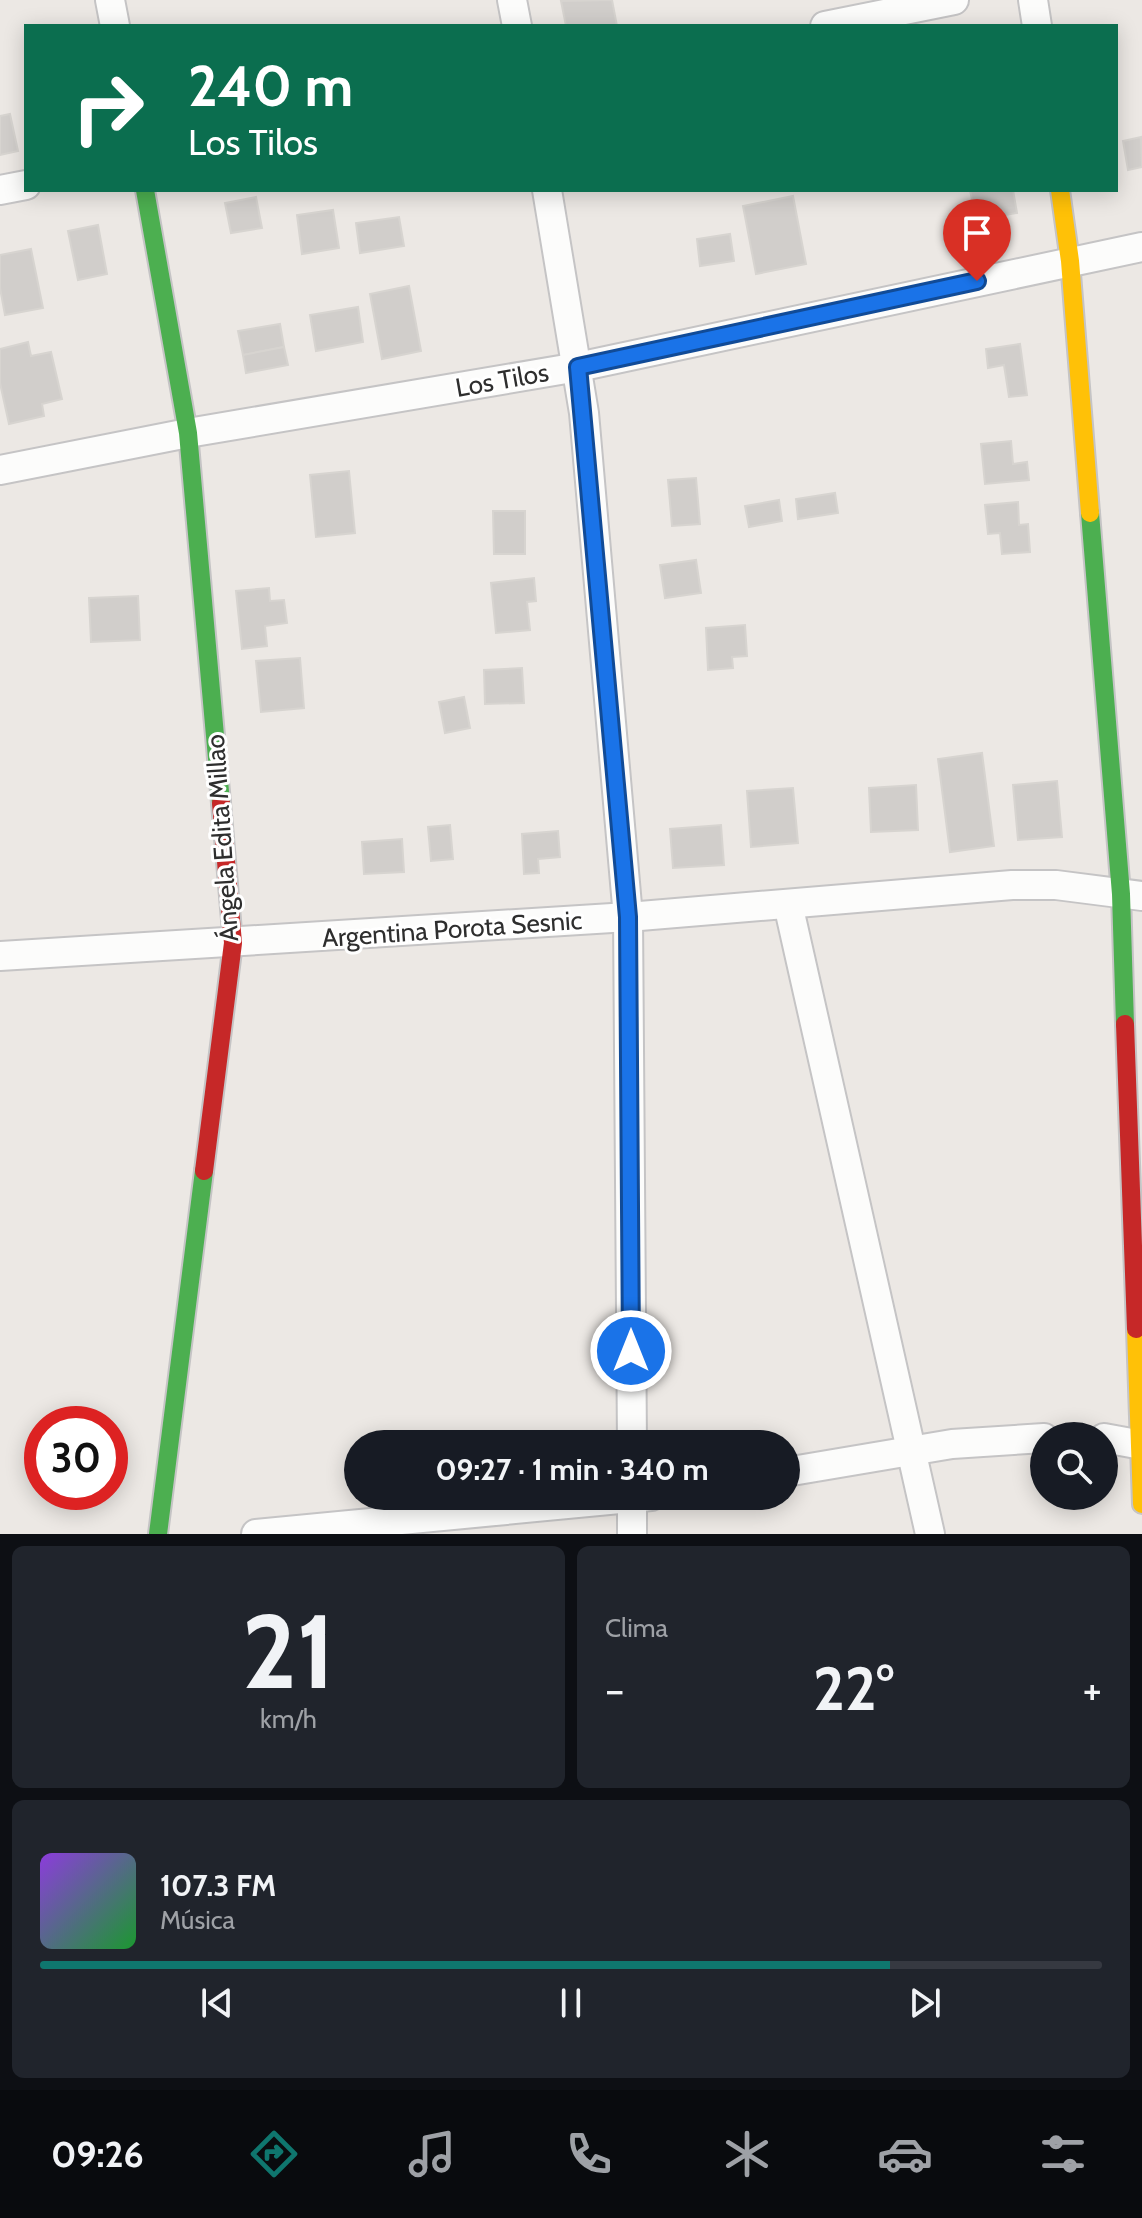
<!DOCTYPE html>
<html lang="es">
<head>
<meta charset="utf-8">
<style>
	body { margin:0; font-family:Cabin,sans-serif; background:#20242c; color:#f1f3f6; height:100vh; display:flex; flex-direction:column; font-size:30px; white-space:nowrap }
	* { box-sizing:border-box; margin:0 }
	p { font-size:26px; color:#9ea1a6 }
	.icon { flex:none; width:44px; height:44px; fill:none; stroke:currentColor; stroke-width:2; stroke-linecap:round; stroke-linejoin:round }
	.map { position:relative; height:1534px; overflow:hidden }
	.drawer { display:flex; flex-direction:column; gap:12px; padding:12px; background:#0d0f14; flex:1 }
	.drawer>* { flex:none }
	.guide { position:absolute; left:24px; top:24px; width:1094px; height:168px; border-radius:0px; box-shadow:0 4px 20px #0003; background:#0b6e4f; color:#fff; overflow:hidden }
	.buttons { position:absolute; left:1030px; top:1422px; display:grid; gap:16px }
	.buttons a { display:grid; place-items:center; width:88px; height:88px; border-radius:50%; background:#171b24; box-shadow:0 4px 20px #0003; font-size:40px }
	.speed { position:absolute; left:24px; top:1406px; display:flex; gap:16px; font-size:40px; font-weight:700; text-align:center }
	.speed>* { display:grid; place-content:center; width:104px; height:104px; border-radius:50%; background:#171b24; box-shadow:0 4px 20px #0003; line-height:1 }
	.speed .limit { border:12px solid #d22; background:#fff; color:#111 }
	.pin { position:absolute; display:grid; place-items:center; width:68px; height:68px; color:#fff; margin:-82px -34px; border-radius:50% 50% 50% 0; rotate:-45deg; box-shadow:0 0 8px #0007 }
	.pin .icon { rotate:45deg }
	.me { position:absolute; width:88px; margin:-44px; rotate:0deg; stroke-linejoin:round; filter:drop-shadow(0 0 6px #0008) }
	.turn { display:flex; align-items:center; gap:28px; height:168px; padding:0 32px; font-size:36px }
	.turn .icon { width:104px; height:104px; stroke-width:2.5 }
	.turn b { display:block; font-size:56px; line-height:68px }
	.big { font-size:60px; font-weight:700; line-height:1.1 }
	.drawer .tile { flex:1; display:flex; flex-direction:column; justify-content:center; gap:12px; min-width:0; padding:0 28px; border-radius:12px; background:#20242c }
	.drawer .dial { align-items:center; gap:0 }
	.dial b { font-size:104px; line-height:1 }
	.song { display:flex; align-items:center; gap:24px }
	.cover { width:96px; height:96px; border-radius:12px; background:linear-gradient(135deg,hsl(270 70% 55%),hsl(130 70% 35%)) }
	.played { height:8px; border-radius:4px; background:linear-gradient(90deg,#0f766e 80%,#363941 80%) }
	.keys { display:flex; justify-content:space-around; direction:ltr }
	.heat { display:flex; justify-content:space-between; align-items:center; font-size:44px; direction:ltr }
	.drawer .tiles { flex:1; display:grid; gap:12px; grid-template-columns:1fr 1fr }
	.tile:last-child { grid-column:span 2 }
	.trip { position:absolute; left:344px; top:1430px; width:456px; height:80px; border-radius:40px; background:#171b24; box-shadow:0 4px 20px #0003; font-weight:700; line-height:80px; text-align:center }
	.dock { display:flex; height:128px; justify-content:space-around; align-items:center; background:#090b0e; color:#9ea1a6 }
	.dock .icon { width:56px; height:56px }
	.dock .selected { color:#0f766e }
	.dock b { font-size:36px; color:#f1f3f6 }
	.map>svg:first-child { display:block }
	.building { fill:#d1cecb; stroke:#d7d4d0; stroke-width:2 }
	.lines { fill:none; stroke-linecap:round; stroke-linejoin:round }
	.street-casing { stroke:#c5c4c5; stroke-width:32 }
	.fast-casing { stroke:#c5c4c5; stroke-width:22 }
	.slow-casing { stroke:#c5c4c5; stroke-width:22 }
	.jam-casing { stroke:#c5c4c5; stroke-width:22 }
	.street { stroke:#fcfcfb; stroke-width:28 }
	.fast { stroke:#4caf50; stroke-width:18 }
	.slow { stroke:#ffc107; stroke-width:18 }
	.jam { stroke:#c62828; stroke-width:18 }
	.route-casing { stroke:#114b97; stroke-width:20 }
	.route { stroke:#1a73e8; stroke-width:14 }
	.labels { text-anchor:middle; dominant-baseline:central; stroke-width:6; stroke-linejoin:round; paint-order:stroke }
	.street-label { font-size:26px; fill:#2e2e2e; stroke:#fff }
</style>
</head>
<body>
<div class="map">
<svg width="1142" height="1534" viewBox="0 0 1142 1534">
	<rect width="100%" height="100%" fill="#ece8e4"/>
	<g class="building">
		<polygon points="612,0 617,26 566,26 561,1"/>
		<polygon points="10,114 18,151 0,155 0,116"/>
		<polygon points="1141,137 1142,167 1128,170 1123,141"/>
		<polygon points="970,190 1013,190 1017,213 976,220"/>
		<polygon points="793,196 806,264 756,274 743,206"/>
		<polygon points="256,197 262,228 231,233 225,203"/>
		<polygon points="333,210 339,248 302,254 297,215"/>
		<polygon points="399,217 404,246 360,253 356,223"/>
		<polygon points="98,225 107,274 78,280 68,231"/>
		<polygon points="730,234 734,261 700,266 697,239"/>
		<polygon points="31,249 43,308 5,315 0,288 0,255"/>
		<polygon points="409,286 421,351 382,359 370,294"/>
		<polygon points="358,307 363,342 316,351 310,315"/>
		<polygon points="280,324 284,347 243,355 238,331"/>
		<polygon points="28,342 31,356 51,352 62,399 42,404 44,416 9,424 0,383 0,349"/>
		<polygon points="1020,344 1027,395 1009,397 1004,365 988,368 986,349"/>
		<polygon points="284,347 288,365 246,373 243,355"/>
		<polygon points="1011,441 1013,464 1027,462 1029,480 985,484 981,444"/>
		<polygon points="349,471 355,533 316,537 310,475"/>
		<polygon points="696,478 700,524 672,526 668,480"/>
		<polygon points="835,493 838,513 798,519 796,499"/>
		<polygon points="779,500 782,521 749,527 745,506"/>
		<polygon points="1018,502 1019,525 1028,524 1030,552 1002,554 1000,533 988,534 985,505"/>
		<polygon points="493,511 525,511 525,554 494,554"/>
		<polygon points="696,560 701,593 665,598 660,565"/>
		<polygon points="534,578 536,601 527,602 530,630 496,633 491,583"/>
		<polygon points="269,588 270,601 284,600 287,623 265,626 267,646 242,649 236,591"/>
		<polygon points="138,596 140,640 91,642 89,598"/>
		<polygon points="745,625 747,656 732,657 733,668 708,670 706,628"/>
		<polygon points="300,658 304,708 261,712 256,661"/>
		<polygon points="522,668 524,703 485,704 484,670"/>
		<polygon points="464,697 470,728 445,733 439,702"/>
		<polygon points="982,753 994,846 950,852 938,759"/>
		<polygon points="1057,781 1062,837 1018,840 1013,785"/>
		<polygon points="916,785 918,830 871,832 869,788"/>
		<polygon points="793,788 798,843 751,847 747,791"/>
		<polygon points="450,825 453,859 431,861 428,827"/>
		<polygon points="721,825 724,865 673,868 670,829"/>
		<polygon points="558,831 560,857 538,859 539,873 524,874 522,834"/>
		<polygon points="402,839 404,872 364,874 362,842"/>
	</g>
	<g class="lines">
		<g class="street-casing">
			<g id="street">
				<polyline points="110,0 115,26"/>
				<polyline points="512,0 517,26"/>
				<polyline points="1033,0 1037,26"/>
				<polyline points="825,26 954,0"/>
				<polyline points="0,190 26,185"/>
				<polyline points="547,190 584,413 628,917 632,1444"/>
				<polyline points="0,470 188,433 578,367 1142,247"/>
				<polyline points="788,904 930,1534"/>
				<polyline points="0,956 628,917 1012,885 1056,885 1142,896"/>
				<polyline points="1104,1438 1142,1445"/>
				<polyline points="786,1472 952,1444 1044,1438"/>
				<polyline points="256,1534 651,1496"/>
				<polyline points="632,1534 632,1496"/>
			</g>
		</g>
		<g class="fast-casing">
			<g id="fast">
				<polyline points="145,190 188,433 221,803"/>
				<polyline points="1090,513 1121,894 1125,1024"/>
				<polyline points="158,1534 204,1171"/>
			</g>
		</g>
		<g class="slow-casing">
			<g id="slow">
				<polyline points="1060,190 1070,261 1090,513"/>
				<polyline points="1136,1329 1142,1504"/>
			</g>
		</g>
		<g class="jam-casing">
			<g id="jam">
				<polyline points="1125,1024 1136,1329"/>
				<polyline points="204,1171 233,943 221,803"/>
			</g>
		</g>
		<use href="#street" class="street"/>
		<use href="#fast" class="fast"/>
		<use href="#slow" class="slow"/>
		<use href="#jam" class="jam"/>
	</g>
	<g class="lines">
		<g class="route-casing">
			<polyline id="route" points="631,1351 628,917 578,367 977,281"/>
		</g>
		<use href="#route" class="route"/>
	</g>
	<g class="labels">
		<g class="street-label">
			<text transform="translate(502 380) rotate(-10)">Los Tilos</text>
			<text transform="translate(222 838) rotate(-94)">Ángela Edita Millao</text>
			<text transform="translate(452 929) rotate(-4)">Argentina Porota Sesnic</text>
		</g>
	</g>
</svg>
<div class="buttons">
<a><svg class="icon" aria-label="search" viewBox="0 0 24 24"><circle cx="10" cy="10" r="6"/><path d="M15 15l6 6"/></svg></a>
</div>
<div class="speed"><div class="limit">30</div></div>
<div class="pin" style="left:977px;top:281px;background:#d93025"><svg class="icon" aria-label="arrive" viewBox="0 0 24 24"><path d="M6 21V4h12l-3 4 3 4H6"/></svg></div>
<svg class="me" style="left:631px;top:1351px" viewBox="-20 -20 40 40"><circle r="17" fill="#1a73e8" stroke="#fff" stroke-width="3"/><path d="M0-11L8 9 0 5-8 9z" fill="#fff"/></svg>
<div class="trip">09:27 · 1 min · 340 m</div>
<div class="guide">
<div class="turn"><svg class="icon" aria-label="right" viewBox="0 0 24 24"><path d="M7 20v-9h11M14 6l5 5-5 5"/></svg><div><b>240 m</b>Los Tilos</div></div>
</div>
</div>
<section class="drawer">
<div class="tiles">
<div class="tile dial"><b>21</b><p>km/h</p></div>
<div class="tile"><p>Clima</p>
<div class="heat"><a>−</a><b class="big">22°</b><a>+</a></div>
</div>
<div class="tile">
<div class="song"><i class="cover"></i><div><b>107.3 FM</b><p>Música</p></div></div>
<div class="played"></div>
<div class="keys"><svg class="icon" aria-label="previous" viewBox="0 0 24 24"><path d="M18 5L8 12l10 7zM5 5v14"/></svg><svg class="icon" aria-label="pause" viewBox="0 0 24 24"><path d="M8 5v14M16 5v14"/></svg><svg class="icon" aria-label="next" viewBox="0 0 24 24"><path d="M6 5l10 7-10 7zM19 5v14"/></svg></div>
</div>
</div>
</section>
<nav class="dock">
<b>09:26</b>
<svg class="icon selected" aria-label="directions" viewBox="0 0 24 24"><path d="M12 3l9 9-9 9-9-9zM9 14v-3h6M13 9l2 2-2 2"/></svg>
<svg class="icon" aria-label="music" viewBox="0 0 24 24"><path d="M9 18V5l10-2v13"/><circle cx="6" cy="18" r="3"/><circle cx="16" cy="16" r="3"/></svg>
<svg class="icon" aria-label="phone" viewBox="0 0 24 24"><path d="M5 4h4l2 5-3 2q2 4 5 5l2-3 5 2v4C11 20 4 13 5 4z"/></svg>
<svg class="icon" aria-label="climate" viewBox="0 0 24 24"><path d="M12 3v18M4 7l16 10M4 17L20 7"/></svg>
<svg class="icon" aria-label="car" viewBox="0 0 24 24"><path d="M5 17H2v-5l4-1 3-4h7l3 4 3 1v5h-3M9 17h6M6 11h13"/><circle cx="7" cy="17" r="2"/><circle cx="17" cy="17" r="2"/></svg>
<svg class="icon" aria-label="filters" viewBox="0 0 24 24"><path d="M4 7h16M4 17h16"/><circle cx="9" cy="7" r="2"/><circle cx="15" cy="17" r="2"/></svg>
</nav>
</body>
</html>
